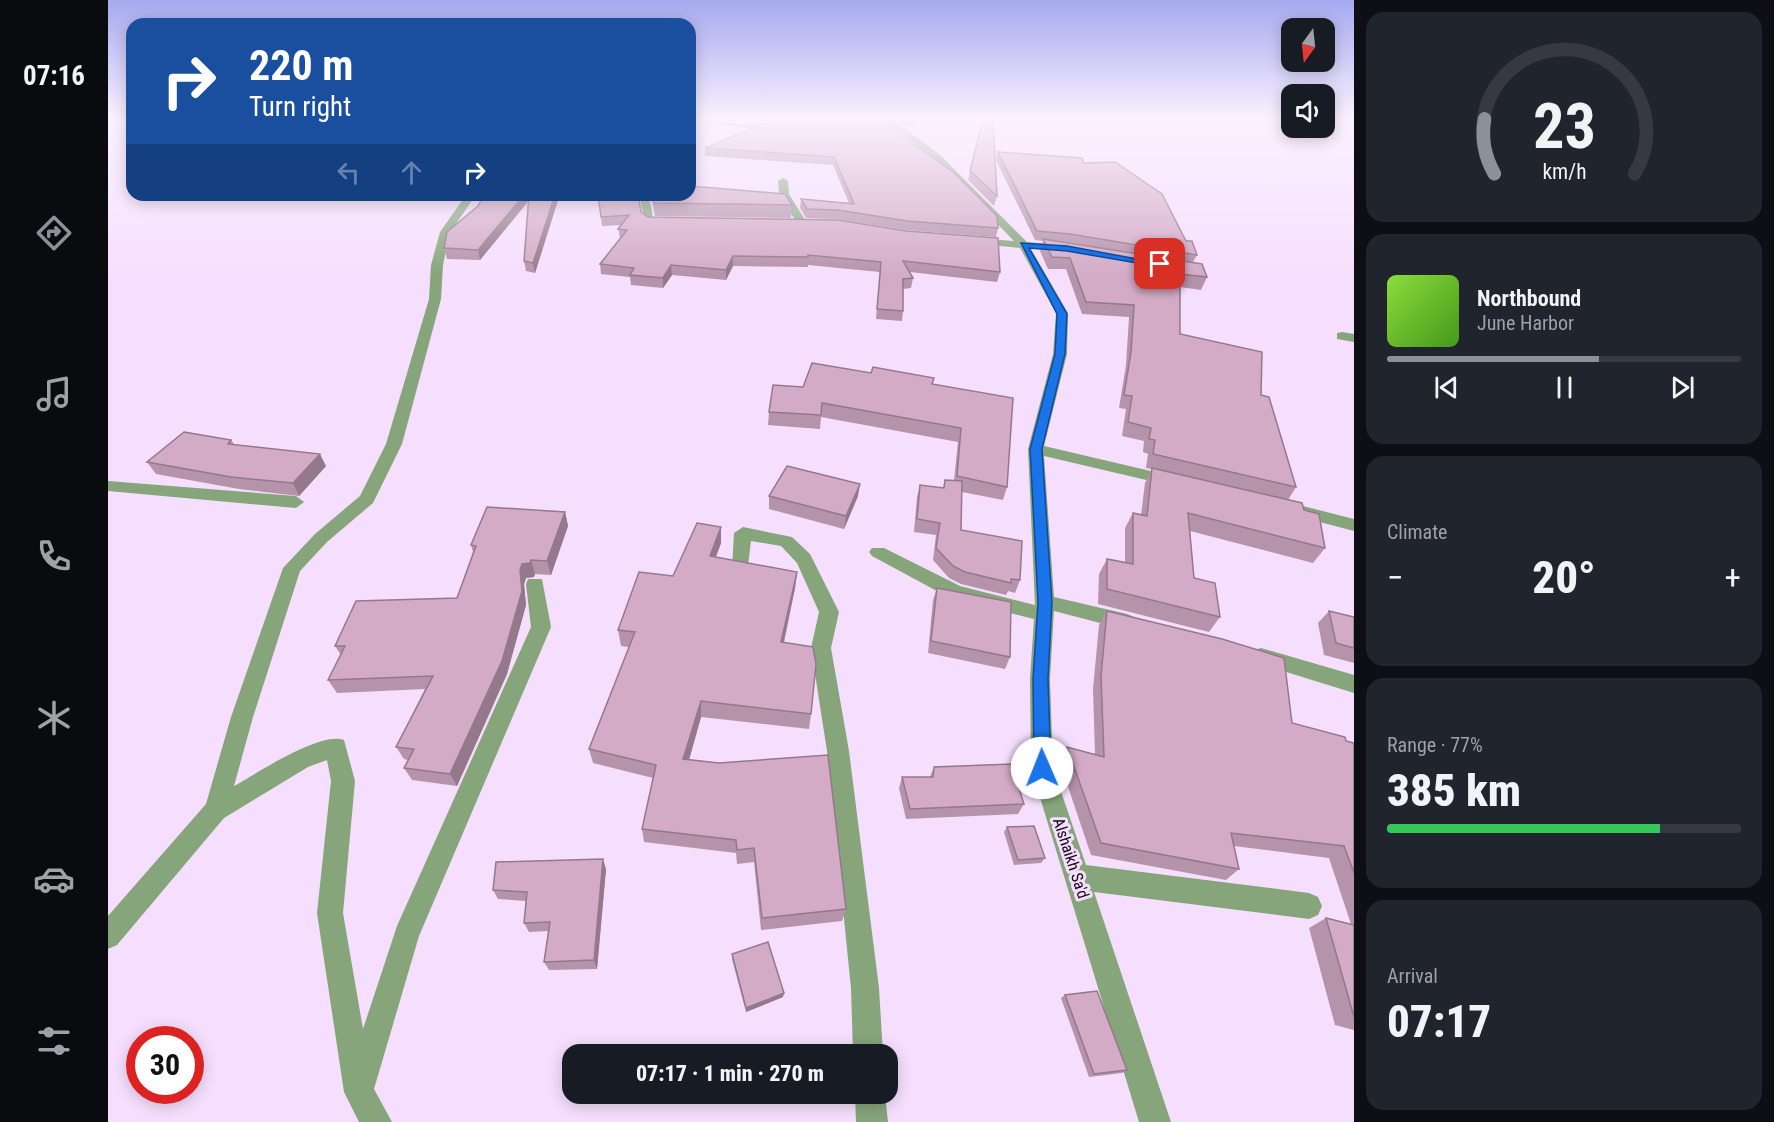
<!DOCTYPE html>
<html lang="en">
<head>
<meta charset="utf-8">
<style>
	body { margin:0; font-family:"Roboto Condensed",sans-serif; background:#20242c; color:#f1f3f6; height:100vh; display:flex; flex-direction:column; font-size:22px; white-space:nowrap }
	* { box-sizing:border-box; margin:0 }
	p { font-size:20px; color:#9ea1a6 }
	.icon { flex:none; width:33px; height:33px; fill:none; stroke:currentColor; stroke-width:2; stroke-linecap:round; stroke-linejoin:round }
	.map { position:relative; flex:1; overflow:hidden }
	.sheet { display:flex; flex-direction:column; gap:12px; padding:12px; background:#0d0f14; width:420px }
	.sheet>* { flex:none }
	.top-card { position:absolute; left:18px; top:18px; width:570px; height:183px; border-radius:18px; box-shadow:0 3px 15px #0003; background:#1a4fa0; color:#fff; overflow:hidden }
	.needle { width:39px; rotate:195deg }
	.tools { position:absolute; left:1173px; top:18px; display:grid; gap:12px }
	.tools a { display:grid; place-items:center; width:54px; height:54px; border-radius:12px; background:#171b24; box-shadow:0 3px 15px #0003; font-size:30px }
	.speed { position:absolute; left:18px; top:1026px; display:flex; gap:12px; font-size:30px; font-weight:700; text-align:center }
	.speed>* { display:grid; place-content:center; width:78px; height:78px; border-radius:50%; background:#171b24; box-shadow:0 3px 15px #0003; line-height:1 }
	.speed .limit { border:9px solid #d22; background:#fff; color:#111 }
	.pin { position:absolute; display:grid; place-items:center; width:51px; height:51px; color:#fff; margin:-26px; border-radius:12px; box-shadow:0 3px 9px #0006 }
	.me { position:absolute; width:66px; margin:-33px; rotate:359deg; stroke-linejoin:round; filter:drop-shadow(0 0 4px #0008) }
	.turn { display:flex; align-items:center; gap:21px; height:126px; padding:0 24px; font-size:27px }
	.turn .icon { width:78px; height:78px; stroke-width:2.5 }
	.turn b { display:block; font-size:42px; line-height:51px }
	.lanes { display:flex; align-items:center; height:57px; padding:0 24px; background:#0003; justify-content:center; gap:30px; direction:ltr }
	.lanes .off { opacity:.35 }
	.big { font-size:45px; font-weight:800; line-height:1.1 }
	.sheet .widget { flex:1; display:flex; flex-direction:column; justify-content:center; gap:9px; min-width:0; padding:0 21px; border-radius:18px; background:#20242c }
	.sheet .dial { align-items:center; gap:0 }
	.dial svg { height:156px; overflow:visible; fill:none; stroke:#363941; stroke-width:7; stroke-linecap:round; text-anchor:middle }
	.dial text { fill:#f1f3f6; stroke:none }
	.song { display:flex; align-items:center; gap:18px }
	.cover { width:72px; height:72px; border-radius:9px; background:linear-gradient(135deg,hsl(90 70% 55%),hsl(100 70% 35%)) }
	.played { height:6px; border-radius:3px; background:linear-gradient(90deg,#8c9099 60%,#363941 60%) }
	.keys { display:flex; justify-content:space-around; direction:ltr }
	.heat { display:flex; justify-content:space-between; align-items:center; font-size:33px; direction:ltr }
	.charge { height:9px; border-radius:4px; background:linear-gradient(90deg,#34c759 77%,#363941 0) }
	.trip { position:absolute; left:454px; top:1044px; width:336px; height:60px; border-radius:18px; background:#171b24; box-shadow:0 3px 15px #0003; font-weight:800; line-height:60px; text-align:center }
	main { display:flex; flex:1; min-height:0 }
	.menu { display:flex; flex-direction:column; width:108px; justify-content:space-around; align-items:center; background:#090b0e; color:#9ea1a6 }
	.menu .icon { width:42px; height:42px }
	.menu .active { color:#8c9099 }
	.menu b { font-size:27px; color:#f1f3f6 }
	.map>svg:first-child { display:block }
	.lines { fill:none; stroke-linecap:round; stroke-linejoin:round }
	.street { fill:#86a57b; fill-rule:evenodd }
	.wall { fill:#b593ab }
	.shaded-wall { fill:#94788b }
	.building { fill:#d3abc7; stroke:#94788b; stroke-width:1.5 }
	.route { fill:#1a73e8; stroke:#114b97; stroke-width:1.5 }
	.labels { text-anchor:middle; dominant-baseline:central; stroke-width:6; stroke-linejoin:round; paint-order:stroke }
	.street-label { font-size:16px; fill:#100713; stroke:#f6dffe }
</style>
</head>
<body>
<main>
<nav class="menu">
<b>07:16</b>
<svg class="icon active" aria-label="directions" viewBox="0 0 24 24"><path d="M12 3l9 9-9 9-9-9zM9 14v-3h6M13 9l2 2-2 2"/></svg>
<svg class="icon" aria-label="music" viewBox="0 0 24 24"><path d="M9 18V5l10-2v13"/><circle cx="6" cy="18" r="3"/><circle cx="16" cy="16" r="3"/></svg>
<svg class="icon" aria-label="phone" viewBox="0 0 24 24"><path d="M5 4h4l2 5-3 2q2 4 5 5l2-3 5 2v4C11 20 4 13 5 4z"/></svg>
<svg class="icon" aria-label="climate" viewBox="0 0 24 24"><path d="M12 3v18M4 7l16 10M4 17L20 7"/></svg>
<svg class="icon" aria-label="car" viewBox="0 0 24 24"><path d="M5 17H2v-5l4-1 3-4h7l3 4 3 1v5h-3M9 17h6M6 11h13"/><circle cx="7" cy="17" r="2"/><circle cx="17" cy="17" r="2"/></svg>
<svg class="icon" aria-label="filters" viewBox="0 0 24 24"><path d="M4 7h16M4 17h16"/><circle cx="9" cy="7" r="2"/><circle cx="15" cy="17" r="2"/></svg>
</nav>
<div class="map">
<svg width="1246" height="1122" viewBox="0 0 1246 1122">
	<rect width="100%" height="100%" fill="#f6dffe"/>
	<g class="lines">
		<g class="street">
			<path d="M 582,119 L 664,127 C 676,127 684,119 696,119 L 675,131 L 582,122 Z"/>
			<polygon points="775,119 784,119 832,155 919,242 958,245 963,248 958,251 923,249 960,313 959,354 936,446 1064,476 1072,481 1064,486 936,456 946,597 1019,614 1026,617 1029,622 1026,627 1019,630 946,611 942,679 945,768 978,865 1201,893 1210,897 1214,906 1210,915 1201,919 986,892 1063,1122 1031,1122 923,768 922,679 926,619 840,597 764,556 761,552 764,548 776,548 852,586 927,605 920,449 945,354 948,313 912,248 862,243 861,241 866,238 906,241 826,159"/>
			<polygon points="675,178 680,181 681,194 699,223 698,225 690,225 671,194 670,181"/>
			<path d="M 358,195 L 368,195 L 342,232 L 335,265 L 333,299 L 294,444 L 265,503 L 219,542 L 192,571 L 145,717 L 126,786 C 148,774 212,731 236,740 L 247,781 L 235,913 L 255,1029 L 289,926 L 423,627 L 418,584 L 420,579 L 434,579 L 443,627 L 311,936 L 266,1089 L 284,1122 L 251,1122 L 236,1092 L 209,913 L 223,781 L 219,760 L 200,767 L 116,818 L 9,945 L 0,949 L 0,916 L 98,804 L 123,717 L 175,568 L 207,534 L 252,496 L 278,444 L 321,299 L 323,265 L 332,232 Z"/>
			<polygon points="531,195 541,195 545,218 564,220 564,224 537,223"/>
			<polygon points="1234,332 1246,334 1246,342 1229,339 1229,333"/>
			<polygon points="0,481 188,496 196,502 188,508 0,491"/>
			<polygon points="1187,504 1246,519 1246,531 1181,514 1179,510"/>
			<polygon points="635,527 684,537 702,554 731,612 723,648 741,751 771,988 775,1054 745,1054 743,988 719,751 703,648 711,612 689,563 673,546 643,541 639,574 627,574 624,569 626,533"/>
			<polygon points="1153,648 1246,675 1246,693 1146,662 1143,656 1146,650"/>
			<polygon points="747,1094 777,1094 780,1122 748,1122"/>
		</g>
	</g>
	<g class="wall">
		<polygon points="788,119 808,119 807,126 798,127"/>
		<polygon points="875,119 889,196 886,206 860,180"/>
		<polygon points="785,121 784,129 890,228 888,237 797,230 729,219 698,218 692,208 693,199 741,203 725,165 597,156 597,148 676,126"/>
		<polygon points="890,152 976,163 1078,241 1089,255 1085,262 1099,277 1093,290 1072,287 1072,334 1153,395 1188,487 1180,500 1196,510 1217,548 1205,563 1082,531 1086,578 1112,617 1101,632 990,604 991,574 999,559 1017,563 1017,528 1025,513 1033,515 1037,483 1044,469 1038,468 1040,454 1035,452 1036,441 1014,436 1018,409 1011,408 1018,365 1021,317 974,314 958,269 940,269 932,251 935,241 927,240 888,160"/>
		<polygon points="376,195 450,200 427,273 418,271 416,261 420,201 372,260 339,259 336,248 370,206"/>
		<polygon points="490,195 533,212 540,217 892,272 889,282 802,272 805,278 803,288 795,289 795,311 794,321 768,319 772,272 700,265 700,267 625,266 618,280 564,275 555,288 523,285 522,277 493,274 492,264 512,238 510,229 514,225 494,226"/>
		<polygon points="543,195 582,195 684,205 683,218 547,216"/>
		<polygon points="824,384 899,487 895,500 854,492 853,530 912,580 907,593 900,591 898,595 853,584 841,578 825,560 828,535 806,532 809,497 812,485 835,488 837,480 846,480 850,442 713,417 712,429 660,425 661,412 695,387"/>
		<polygon points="123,440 126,444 218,466 191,496 131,489 48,474 39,462"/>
		<polygon points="661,496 750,496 736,529 661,509"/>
		<polygon points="457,512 460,526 443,575 427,574 426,577 418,578 416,584 418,605 399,674 349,786 304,780 296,768 300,760 296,759 288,747 317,689 229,693 220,680 233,655 227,646 349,598 365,552 363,545"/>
		<polygon points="613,527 613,543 608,557 689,572 687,588 676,643 703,714 701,729 593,717 581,760 738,909 734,921 653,930 646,862 629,864 628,853 536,842 534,829 545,778 485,763 481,749 521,647 513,646 510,630 565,576"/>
		<polygon points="829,588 902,657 897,669 820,653 825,600"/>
		<polygon points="999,611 1184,723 1246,743 1246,1030 1227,1025 1201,928 1218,918 1243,924 1221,858 1126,846 1131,869 1118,880 983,855 951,760 959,747 987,754 985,689 991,625"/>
		<polygon points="1221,611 1246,617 1246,663 1216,655 1210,623"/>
		<polygon points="826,767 916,804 910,814 798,819 791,788 794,777 822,777"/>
		<polygon points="899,827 937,858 933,863 906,865 896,832"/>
		<polygon points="498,869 489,969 441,970 436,962 440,931 421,932 416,923 418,901 390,899 385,890"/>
		<polygon points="624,954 675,997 638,1012 624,959"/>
		<polygon points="957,995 1019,1070 1014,1073 981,1077 953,998"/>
	</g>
	<g class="shaded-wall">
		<polygon points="674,119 686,119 674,123"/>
		<polygon points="808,119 807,126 798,127 800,120"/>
		<polygon points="785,121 784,129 775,123"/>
		<polygon points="416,195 422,195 423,198 372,260 370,250"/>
		<polygon points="447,195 450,195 450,200 427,273 425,263"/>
		<polygon points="625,256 625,266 618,280 618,270"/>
		<polygon points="563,265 564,275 555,288 555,278"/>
		<polygon points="212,454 218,466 191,496 185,483"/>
		<polygon points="752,484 750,496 736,529 738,516"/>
		<polygon points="457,512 460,526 443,575 439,561"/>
		<polygon points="613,527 613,543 602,572 602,556"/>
		<polygon points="423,560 427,574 426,577 418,578 416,584 418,605 399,674 349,786 342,774 414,564"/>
		<polygon points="689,572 687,588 672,658 673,642"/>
		<polygon points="593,701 593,717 577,774 575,759"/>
		<polygon points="495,859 498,869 489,969 486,960"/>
		<polygon points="676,993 675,997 638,1012 638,1008"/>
	</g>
	<g class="building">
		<polygon points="687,119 782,119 785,121 775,123 844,171 889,216 890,228 799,221 730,210 699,209 693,199 746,204 726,157 597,148 655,124 676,126"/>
		<polygon points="875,119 885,119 889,196 862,171"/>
		<polygon points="890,152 974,158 976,163 1007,162 1054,194 1078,241 1084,241 1089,255 962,234 929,231"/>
		<polygon points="582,186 677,194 684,205 546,203 545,195 582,195"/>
		<polygon points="376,195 416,195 370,250 336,248 339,232 370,206"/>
		<polygon points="421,195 447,195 425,263 416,261"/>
		<polygon points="490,195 530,195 533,212 540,217 730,220 798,231 890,238 892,272 795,261 805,278 795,279 795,311 769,309 773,262 700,255 700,257 625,256 618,270 563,265 555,278 522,275 526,268 492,264 519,230 510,229 521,215 493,217"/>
		<polygon points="935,239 1094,264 1099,277 1072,274 1072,334 1154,352 1153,395 1161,397 1188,487 1045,454 1047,440 1041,439 1043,428 1020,422 1024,396 1016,395 1023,352 1026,305 978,302 962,258 944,257"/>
		<polygon points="704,363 763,373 765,367 826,378 824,384 905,398 899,487 849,476 853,428 714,403 713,415 661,412 665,385 695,387"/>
		<polygon points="76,432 123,440 120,444 212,454 185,483 123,477 39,462"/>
		<polygon points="679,466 752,484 738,516 661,496"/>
		<polygon points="1044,468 1194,503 1196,510 1211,514 1217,548 1080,513 1086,578 1107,583 1112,617 999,589 999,559 1025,564 1025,513 1039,516"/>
		<polygon points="837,480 854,481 853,530 914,541 912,580 903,579 903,583 857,572 845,566 828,548 832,523 809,519 812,485 836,488"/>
		<polygon points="379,507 457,512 439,561 423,560 422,563 414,564 412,570 414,591 394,661 342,774 296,768 306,749 288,747 325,676 220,680 237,646 227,646 248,601 349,598 368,546 363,545"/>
		<polygon points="589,523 613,527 602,556 689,572 673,642 705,647 708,664 703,714 593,701 575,759 611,763 720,755 738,909 654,918 646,848 629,850 628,840 534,829 548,765 481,749 527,632 510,630 531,572 565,576"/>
		<polygon points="829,588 903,602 902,657 823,641"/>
		<polygon points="999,611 1114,639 1176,658 1184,723 1237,737 1238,741 1246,743 1246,873 1236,846 1123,833 1131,869 993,843 959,747 996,757 993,676"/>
		<polygon points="1221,611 1246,617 1246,648 1228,643"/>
		<polygon points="903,764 916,804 802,809 794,777 825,777 826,767"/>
		<polygon points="926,826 937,858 910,860 899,827"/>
		<polygon points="495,859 486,960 436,962 442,922 416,923 419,892 385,890 388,862"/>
		<polygon points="1218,918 1246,925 1246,1017"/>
		<polygon points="660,942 676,993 638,1008 624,954"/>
		<polygon points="989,991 1019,1070 986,1074 957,995"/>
	</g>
	<linearGradient id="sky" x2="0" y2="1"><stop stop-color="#a5a9ef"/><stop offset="0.43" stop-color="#fbf1ff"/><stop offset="1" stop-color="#fbf1ff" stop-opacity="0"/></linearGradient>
	<rect width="1246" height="276" fill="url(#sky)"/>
	<polygon class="route" points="913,243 959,246 1056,264 1052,267 959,251 921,248 959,314 957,354 934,449 944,602 940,679 943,768 941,773 934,776 928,773 926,768 925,679 930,602 922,449 947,354 949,314"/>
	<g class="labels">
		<g class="street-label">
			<text transform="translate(963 858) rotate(72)">Alshaikh Sa'd</text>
		</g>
	</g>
</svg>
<div class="tools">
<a><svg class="needle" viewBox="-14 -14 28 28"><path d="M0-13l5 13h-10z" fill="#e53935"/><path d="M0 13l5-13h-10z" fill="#9ea1a6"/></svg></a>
<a><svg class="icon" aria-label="sound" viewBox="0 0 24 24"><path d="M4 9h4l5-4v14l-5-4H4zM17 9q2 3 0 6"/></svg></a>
</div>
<div class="speed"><div class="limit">30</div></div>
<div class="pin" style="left:1052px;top:264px;background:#d93025"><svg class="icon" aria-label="arrive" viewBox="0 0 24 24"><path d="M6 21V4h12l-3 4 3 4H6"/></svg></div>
<svg class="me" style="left:934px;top:768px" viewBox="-20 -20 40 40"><circle r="19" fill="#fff"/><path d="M0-13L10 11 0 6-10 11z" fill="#1a73e8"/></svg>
<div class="trip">07:17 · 1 min · 270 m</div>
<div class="top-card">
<div class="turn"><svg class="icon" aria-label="right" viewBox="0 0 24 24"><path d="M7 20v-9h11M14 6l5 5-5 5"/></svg><div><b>220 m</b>Turn right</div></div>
<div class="lanes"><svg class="icon off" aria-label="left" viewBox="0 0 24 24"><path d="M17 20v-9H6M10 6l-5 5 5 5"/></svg><svg class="icon off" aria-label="ahead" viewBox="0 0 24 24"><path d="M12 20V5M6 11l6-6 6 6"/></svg><svg class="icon" aria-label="right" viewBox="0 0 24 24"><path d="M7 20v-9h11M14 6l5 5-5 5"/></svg></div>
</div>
</div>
<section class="sheet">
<div class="widget dial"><svg viewBox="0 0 100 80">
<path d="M14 69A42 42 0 1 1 86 69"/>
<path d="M14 69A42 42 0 0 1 9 41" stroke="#8c9099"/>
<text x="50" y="56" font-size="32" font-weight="700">23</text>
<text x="50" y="72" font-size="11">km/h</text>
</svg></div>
<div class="widget">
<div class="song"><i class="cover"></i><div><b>Northbound</b><p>June Harbor</p></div></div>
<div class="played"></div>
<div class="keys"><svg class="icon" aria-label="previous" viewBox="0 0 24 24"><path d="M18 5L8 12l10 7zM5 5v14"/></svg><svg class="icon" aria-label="pause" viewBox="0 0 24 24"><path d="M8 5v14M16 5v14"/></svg><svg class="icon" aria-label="next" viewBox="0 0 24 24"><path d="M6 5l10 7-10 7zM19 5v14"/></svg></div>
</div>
<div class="widget"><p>Climate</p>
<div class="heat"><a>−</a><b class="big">20°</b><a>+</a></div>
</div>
<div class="widget"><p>Range · 77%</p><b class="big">385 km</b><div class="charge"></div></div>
<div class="widget"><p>Arrival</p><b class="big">07:17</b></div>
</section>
</main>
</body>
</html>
